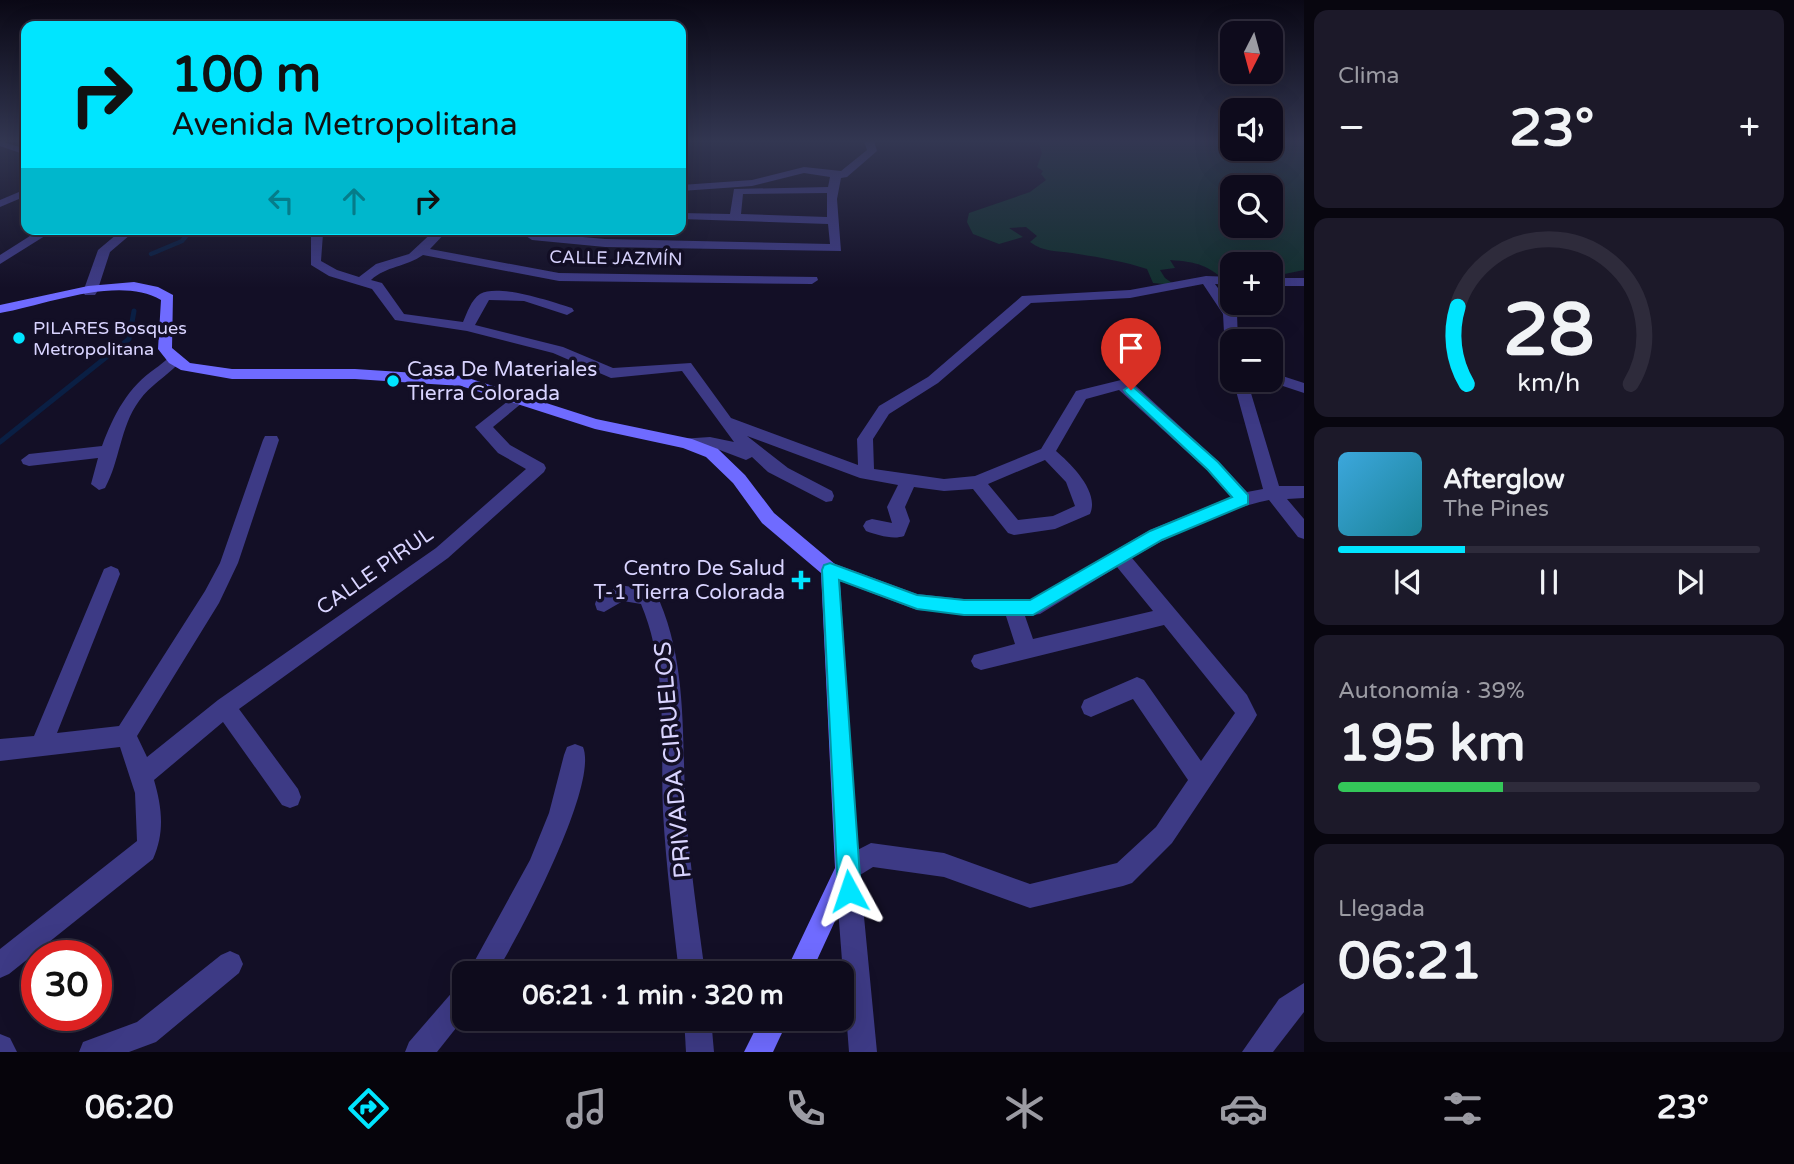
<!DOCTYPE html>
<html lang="es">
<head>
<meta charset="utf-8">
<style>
	body { margin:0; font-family:"Varela Round",sans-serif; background:#1c1929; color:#f1f3f6; height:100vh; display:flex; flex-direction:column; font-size:26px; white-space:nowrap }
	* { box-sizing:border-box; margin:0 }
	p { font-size:23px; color:#9b9ba3 }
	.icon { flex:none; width:38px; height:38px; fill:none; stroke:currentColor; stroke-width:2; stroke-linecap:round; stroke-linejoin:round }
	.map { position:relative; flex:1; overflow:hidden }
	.drawer { display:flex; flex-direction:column; gap:10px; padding:10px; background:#08060f; width:490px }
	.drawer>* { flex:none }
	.hud { position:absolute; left:21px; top:21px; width:665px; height:214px; border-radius:14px; box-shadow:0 7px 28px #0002,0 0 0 2px #2e2b3b; background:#00e5ff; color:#111; overflow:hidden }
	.needle { width:46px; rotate:186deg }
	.buttons { position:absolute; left:1220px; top:21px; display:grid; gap:14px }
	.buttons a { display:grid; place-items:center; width:63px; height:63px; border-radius:14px; background:#0e0b1c; box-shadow:0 7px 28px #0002,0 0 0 2px #2e2b3b; font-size:35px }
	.speed { position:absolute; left:21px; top:940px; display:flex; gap:14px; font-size:35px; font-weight:700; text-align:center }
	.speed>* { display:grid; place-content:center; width:91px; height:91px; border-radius:50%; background:#0e0b1c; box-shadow:0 7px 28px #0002,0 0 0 2px #2e2b3b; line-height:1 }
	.speed .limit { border:10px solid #d22; background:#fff; color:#111 }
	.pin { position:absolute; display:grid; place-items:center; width:60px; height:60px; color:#fff; margin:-72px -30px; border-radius:50% 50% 50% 0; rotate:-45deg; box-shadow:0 0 7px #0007 }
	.pin .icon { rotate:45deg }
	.me { position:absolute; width:77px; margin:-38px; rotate:355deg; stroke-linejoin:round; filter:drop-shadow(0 0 5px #0008) }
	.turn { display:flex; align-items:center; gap:24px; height:147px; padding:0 35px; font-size:32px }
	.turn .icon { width:91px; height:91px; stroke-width:2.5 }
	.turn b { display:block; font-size:49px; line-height:60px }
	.lanes { display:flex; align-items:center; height:66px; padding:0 35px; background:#0003; justify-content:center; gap:35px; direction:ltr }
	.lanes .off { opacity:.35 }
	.big { font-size:52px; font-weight:700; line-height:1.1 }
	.drawer .card { flex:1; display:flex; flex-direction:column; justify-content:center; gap:10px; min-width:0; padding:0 24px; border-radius:14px; background:#1c1929 }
	.drawer .dial { align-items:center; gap:0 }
	.dial svg { height:182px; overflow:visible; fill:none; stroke:#2e2b3b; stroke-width:7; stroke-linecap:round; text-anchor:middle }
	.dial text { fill:#f1f3f6; stroke:none }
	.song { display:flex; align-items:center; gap:21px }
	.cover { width:84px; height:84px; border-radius:10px; background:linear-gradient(135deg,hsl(200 70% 55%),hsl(190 70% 35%)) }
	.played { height:7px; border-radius:4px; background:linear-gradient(90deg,#00e5ff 30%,#2e2b3b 30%) }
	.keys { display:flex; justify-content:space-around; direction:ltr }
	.heat { display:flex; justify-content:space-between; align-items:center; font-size:38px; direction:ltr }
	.charge { height:10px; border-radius:5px; background:linear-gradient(90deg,#34c759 39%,#2e2b3b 0) }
	.trip { position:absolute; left:452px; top:961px; width:402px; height:70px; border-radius:14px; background:#0e0b1c; box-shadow:0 7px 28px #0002,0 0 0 2px #2e2b3b; font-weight:700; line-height:70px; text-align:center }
	.tab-bar { display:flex; height:112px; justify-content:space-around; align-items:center; background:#06040b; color:#9b9ba3 }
	.tab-bar .icon { width:49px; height:49px }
	.tab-bar .current { color:#00e5ff }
	.tab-bar b { font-size:32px; color:#f1f3f6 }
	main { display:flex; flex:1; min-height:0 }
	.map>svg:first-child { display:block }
	.green { fill:#12302f; fill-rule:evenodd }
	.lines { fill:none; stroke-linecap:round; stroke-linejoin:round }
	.stream-far1 { stroke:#0a1f44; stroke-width:4.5 }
	.stream { stroke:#0a1f44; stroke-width:5 }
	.street { fill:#3d3a85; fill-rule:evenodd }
	.secondary { fill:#6f6bff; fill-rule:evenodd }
	.route { fill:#00e5ff; stroke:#0095a6; stroke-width:2 }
	.poi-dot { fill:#00e5ff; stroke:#130f26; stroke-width:2.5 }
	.labels { text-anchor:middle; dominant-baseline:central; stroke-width:7; stroke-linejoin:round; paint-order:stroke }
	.far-street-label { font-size:18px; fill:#d9d4ff; stroke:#130f26 }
	.far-poi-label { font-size:18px; fill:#d9d4ff; stroke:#130f26; text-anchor:start }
	.poi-label { font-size:21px; fill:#d9d4ff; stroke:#130f26; text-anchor:start }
	.street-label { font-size:21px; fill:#d9d4ff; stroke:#130f26 }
	.near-street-label { font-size:24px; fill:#d9d4ff; stroke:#130f26 }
</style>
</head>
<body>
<main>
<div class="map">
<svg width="1304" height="1052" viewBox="0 0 1304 1052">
	<rect width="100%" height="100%" fill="#130f26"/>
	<path class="green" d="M 1038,141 L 1232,141 L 1232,149 L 1270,149 L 1271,141 L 1304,141 L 1304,270 L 1275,276 L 1271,276 L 1270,264 L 1232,264 L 1232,303 L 1250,303 L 1235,311 L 1213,294 L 1227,292 L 1219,288 L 1228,283 C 1207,265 1198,262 1170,260 L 1175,268 L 1160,270 L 1165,278 L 1175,285 L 1153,283 L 1147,269 C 1123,261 1097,257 1072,253 C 1057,251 1043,252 1030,242 L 1037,236 L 1026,227 L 1009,228 L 1023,237 L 999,244 L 973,234 L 967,222 L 969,213 L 1030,192 L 1046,180 L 1041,174 L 1043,171 L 1037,167 L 1042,153 ZM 1232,187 L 1270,187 L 1270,226 L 1232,226 Z"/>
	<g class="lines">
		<polyline class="stream-far1" points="151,254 182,241 192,229"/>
		<polyline class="stream" points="0,442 129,339 134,311"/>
		<g class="street">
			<polygon points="0,141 26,149 26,155 0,146"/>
			<path d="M 864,141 L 874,141 L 877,151 L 847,177 L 841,178 L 837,199 L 841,251 L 605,247 L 532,240 L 526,236 L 527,229 L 539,229 L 538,233 L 605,239 L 830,244 L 828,224 L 681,219 L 681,213 L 730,214 L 734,189 L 828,187 L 830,177 L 804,173 L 752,186 L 681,191 L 681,185 L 752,180 L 804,167 L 841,171 L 867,150 ZM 827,193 L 827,217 L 741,214 L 743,194 Z"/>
			<polygon points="26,189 26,196 0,207 0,200"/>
			<polygon points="41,229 56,229 0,264 0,255"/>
			<polygon points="123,229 137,229 110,252 97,292 95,295 85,295 83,292 98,250"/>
			<path d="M 314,229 L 328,229 L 323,234 L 321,261 L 337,270 L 359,277 L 376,264 L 409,254 L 436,229 L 449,229 L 430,249 L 559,273 L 817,277 L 818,280 L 812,284 L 559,281 L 423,255 C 406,267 386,266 371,280 L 382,283 L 404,314 L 463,322 C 467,313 471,300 480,294 C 498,283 553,302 572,308 L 574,311 L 567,315 L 524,301 L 489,300 L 475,325 L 563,347 L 613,368 L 691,363 L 731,418 L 858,465 L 857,439 L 879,406 L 928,377 L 1022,296 L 1130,290 L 1206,276 L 1232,277 L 1232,285 L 1215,284 L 1237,314 L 1238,341 L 1232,341 L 1232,356 L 1225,351 L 1223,314 L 1203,284 L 1130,298 L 1031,303 L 938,383 L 889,414 L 873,439 L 874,469 L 944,479 L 975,476 L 1041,449 L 1076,391 L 1121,380 L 1136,386 L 1219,462 L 1247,492 L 1263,489 L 1233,380 L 1247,380 L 1279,486 L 1304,486 L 1304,498 L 1287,499 L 1304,519 L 1304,539 L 1298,537 L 1269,500 C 1221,510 1174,533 1132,558 L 1247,695 L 1257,715 L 1253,722 L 1172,843 L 1132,883 L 1123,886 L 1030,908 L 944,877 L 873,867 L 860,875 L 877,1052 L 849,1052 L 835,869 L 838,860 L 871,843 L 944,853 L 1030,884 L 1117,863 L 1156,827 L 1188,780 L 1133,699 L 1091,717 L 1084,714 L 1081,707 L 1084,700 L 1137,677 L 1144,680 L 1201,761 L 1235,713 L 1164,625 L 981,670 L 974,667 L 971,661 L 974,655 L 1015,644 L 1006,616 L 917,610 L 824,575 L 821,570 L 824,565 L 830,562 L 917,594 L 964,599 L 1030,600 L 1150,530 L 1231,497 L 1207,470 L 1119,390 L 1086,399 L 1056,451 C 1071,464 1100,492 1090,514 L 1055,529 L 1014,535 L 1008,533 L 973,489 L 944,491 L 914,487 L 905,507 L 910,521 L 904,536 C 893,540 877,535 866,531 L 863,526 L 866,521 L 872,519 L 892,523 L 887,507 L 898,485 L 860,478 L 747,436 L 788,468 L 832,491 L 834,496 L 832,501 L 826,502 L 768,472 L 752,457 L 746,460 L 717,449 L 680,447 L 678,443 L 680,439 L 710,437 L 734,442 L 682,371 L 611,378 L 553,353 L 467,331 L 395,320 L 372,289 L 329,276 L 311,265 L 311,233 ZM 1045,460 L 1066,482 L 1075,506 L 1053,516 L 1018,520 L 988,484 ZM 1117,567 L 1153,611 L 1033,639 L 1025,616 L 1040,614 Z"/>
			<rect x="1270" y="278" width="34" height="8"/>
			<path d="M 174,355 L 181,360 L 179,363 C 166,377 150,385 139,401 C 120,427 120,461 105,488 L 99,490 L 91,484 L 98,458 L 29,466 L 23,464 L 21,460 L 29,454 L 102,446 C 114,414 128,387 156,368 C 162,364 167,358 174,355 Z"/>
			<polygon points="1270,372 1304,383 1304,393 1265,380 1270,380"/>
			<path d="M 517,394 L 525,399 L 522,403 L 493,427 L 510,445 L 544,464 L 546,468 L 544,472 L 448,558 L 239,709 L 298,789 L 301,797 L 298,805 L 290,808 L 282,805 L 223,722 L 154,780 C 162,808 165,832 153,859 L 9,974 L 0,978 L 0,949 L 137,841 L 135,793 L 120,747 L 0,761 L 0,739 L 34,736 L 104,569 L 111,566 L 118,569 L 120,574 L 57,733 L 119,726 L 205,591 L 220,563 L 263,440 L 265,436 L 277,436 L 279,440 L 238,563 L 219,603 L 137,736 L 147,757 L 218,700 L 436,548 L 526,469 L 498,453 L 475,427 Z"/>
			<path d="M 620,585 L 655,591 C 689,662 681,737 686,813 C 690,866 698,920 705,973 L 679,973 C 673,919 666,866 663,812 C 660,741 669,671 641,604 L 623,601 L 604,612 L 597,610 L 595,604 L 597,598 Z"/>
			<path d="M 575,744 L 583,747 C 599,785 519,936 496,973 L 468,973 L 530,860 L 549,813 L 564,755 L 567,747 Z"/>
			<polygon points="230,951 239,955 243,964 239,973 156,1042 129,1052 79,1052 83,1042 137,1022 221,955"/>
			<polygon points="1304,983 1304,1012 1273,1052 1242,1052 1279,999"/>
			<polygon points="464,985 464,1018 437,1052 405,1052 409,1042 455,989"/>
			<polygon points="684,1018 711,1018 714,1052 686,1052"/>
			<polygon points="0,1034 10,1038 17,1052 0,1052"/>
		</g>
		<g class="secondary">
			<path d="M 134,282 L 158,287 L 173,295 L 172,348 L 190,363 L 232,369 L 355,369 L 462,376 L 596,419 L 692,439 L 718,449 L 745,475 L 774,513 L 836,565 L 839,570 L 859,869 L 811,973 L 785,973 L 835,868 L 821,573 L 762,523 L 733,483 L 706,457 L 683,448 L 595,429 L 461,386 L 355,379 L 232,379 L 181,370 L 169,363 L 158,349 L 161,300 C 119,275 46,305 0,313 L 0,305 L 88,286 Z"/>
			<polygon points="761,1018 789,1018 773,1052 744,1052"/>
		</g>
	</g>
	<linearGradient id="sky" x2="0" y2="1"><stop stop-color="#0a0815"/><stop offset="0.49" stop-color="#333752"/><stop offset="1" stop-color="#333752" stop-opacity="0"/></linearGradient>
	<rect width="1304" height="288" fill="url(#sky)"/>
	<polygon class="route" points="1131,385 1218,462 1248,495 1248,504 1162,540 1033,615 964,615 917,609 839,580 861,891 857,898 849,902 842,898 838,891 822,570 824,565 830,563 917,595 964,600 1030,600 1150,531 1232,497 1208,470 1126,393 1124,390"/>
	<g class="poi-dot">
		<circle cx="19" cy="338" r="7"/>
		<circle cx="393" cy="381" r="7"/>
		<path d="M797.5 569.5h7v7h7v7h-7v7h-7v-7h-7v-7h7z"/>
	</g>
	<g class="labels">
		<g class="far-street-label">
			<text transform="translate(616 258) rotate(1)">CALLE JAZMÍN</text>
		</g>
		<g class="far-poi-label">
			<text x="33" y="328">PILARES Bosques<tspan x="33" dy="21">Metropolitana</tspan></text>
		</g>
		<g class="poi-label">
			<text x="407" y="369">Casa De Materiales<tspan x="407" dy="24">Tierra Colorada</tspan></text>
			<text x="785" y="568" text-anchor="end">Centro De Salud<tspan x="785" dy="24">T-1 Tierra Colorada</tspan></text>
		</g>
		<g class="street-label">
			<text transform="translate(375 571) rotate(-35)">CALLE PIRUL</text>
		</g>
		<g class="near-street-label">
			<text transform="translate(673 760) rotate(-95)">PRIVADA CIRUELOS</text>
		</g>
	</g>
</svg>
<div class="buttons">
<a><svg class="needle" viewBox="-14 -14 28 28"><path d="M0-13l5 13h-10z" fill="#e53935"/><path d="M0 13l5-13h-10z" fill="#9b9ba3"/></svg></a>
<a><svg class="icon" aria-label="sound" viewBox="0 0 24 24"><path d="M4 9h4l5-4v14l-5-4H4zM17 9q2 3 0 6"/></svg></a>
<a><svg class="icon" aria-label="search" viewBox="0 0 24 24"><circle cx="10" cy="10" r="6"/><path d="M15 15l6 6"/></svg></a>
<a>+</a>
<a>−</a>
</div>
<div class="speed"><div class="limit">30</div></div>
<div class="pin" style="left:1131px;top:390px;background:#d93025"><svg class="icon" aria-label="arrive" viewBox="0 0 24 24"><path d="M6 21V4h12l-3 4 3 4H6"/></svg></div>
<svg class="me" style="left:849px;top:891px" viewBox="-20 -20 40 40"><path d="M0-17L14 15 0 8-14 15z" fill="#00e5ff" stroke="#fff" stroke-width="4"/></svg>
<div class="trip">06:21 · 1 min · 320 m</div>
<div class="hud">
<div class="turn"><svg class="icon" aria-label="right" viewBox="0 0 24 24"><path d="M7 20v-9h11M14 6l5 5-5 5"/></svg><div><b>100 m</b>Avenida Metropolitana</div></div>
<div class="lanes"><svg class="icon off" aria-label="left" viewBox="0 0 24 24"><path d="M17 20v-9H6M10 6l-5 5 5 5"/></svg><svg class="icon off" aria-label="ahead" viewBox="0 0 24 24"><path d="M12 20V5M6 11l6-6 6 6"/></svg><svg class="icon" aria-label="right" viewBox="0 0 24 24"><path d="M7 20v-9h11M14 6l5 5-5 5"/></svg></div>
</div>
</div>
<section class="drawer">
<div class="card"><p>Clima</p>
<div class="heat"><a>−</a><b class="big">23°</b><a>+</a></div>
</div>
<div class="card dial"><svg viewBox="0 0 100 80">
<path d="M14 69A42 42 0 1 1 86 69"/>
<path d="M14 69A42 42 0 0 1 10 35" stroke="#00e5ff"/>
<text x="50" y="56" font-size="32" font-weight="700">28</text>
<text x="50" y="72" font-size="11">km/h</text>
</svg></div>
<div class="card">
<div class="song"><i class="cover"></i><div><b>Afterglow</b><p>The Pines</p></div></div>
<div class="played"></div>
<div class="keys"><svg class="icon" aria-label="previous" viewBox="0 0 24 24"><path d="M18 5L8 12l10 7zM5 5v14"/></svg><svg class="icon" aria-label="pause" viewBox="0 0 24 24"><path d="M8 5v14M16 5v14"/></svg><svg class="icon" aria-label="next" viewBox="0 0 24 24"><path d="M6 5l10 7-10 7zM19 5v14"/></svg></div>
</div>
<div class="card"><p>Autonomía · 39%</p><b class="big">195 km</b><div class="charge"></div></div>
<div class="card"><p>Llegada</p><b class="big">06:21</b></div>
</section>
</main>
<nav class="tab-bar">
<b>06:20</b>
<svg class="icon current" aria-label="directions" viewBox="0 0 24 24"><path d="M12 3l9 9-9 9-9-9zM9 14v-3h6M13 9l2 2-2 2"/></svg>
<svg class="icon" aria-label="music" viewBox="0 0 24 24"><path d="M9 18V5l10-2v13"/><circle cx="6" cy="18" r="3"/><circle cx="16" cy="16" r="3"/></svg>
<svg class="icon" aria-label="phone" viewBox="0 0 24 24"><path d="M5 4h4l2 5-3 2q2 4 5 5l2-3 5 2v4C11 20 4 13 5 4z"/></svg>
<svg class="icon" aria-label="climate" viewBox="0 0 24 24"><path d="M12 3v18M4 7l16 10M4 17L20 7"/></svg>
<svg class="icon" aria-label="car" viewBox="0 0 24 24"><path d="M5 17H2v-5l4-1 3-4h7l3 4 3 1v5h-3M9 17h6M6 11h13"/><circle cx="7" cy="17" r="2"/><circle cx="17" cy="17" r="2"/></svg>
<svg class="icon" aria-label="filters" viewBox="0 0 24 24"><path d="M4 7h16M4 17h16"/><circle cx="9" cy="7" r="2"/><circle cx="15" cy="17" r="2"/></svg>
<b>23°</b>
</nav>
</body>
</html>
